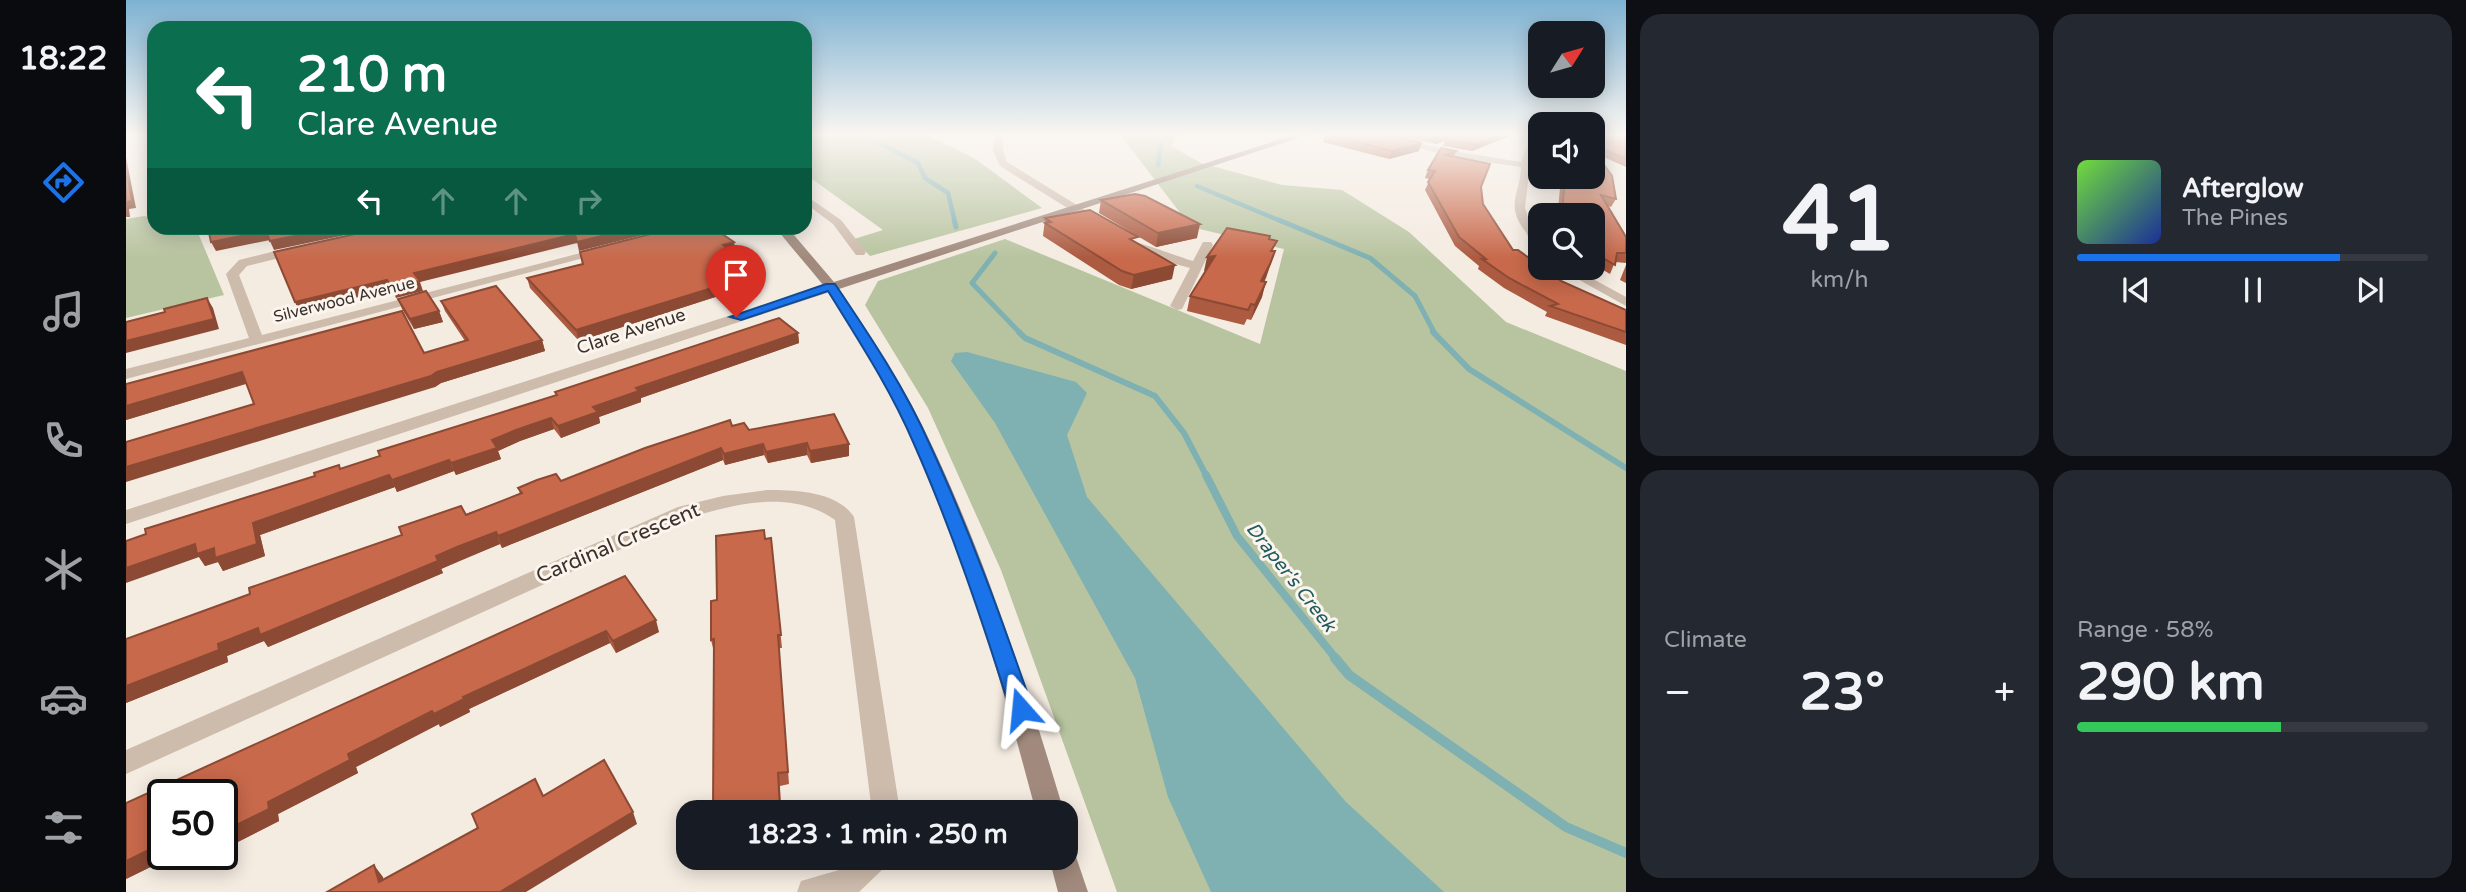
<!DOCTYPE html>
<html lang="en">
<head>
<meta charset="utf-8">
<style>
	body { margin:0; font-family:"Varela Round",sans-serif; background:#242831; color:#f1f3f6; height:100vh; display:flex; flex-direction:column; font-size:26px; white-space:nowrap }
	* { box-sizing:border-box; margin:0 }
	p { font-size:23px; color:#9ea1a6 }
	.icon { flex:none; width:38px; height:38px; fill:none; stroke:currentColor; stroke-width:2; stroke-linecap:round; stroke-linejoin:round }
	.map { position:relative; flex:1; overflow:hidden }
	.details { display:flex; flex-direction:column; gap:14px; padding:14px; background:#0d0f14; width:840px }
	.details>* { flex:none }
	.top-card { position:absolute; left:21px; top:21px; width:665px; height:214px; border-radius:21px; box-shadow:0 4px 18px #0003; background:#0b6e4f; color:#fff; overflow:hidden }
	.needle { width:46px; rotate:53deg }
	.buttons { position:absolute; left:1402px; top:21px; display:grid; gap:14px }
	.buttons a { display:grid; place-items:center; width:77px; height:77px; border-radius:14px; background:#171b24; box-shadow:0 4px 18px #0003; font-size:35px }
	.speed { position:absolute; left:21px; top:779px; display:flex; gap:14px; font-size:35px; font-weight:700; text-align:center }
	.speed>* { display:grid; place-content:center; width:91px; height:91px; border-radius:50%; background:#171b24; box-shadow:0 4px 18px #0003; line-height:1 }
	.speed .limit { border:4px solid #111; border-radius:10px; background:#fff; color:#111 }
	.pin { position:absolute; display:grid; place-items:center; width:60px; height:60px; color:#fff; margin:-72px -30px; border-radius:50% 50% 50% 0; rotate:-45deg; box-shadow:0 0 7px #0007 }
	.pin .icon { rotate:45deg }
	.me { position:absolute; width:77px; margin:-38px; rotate:342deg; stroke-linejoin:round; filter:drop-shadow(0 0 5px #0008) }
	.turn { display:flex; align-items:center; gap:24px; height:147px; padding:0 35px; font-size:32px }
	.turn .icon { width:91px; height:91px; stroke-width:2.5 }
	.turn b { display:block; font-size:49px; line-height:60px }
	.lanes { display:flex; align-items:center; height:66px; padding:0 35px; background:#0003; justify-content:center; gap:35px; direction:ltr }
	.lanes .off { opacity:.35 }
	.big { font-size:52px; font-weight:800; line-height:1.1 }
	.details .tile { flex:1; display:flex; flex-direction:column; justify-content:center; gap:10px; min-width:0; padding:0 24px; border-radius:21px; background:#242831 }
	.details .dial { align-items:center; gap:0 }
	.dial b { font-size:91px; line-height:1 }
	.song { display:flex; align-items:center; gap:21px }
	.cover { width:84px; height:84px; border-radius:10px; background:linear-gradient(135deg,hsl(100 70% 55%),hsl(230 70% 35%)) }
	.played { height:7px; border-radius:4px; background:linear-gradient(90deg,#1a73e8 75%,#363941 75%) }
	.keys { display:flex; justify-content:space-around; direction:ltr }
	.heat { display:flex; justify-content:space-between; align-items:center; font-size:38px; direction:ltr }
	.charge { height:10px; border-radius:5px; background:linear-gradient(90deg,#34c759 58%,#363941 0) }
	.details .tiles { flex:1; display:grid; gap:14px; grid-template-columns:repeat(2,1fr) }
	.trip { position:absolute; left:550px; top:800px; width:402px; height:70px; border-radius:21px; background:#171b24; box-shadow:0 4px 18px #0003; font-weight:800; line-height:70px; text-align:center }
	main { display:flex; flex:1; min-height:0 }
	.tab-bar { display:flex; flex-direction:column; width:126px; justify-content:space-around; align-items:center; background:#090b0e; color:#9ea1a6 }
	.tab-bar .icon { width:49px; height:49px }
	.tab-bar .active { color:#1a73e8 }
	.tab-bar b { font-size:32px; color:#f1f3f6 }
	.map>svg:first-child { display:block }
	.green { fill:#b8c4a0 }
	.water { fill:#7fb0b2 }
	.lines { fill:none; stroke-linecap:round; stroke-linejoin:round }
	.stream-far4 { stroke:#7fb0b2; stroke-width:4.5 }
	.stream-far3 { stroke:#7fb0b2; stroke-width:5 }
	.stream-far2 { stroke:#7fb0b2; stroke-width:6 }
	.stream-far1 { stroke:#7fb0b2; stroke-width:8 }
	.stream { stroke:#7fb0b2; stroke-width:10 }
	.street { fill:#cdbbac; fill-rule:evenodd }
	.secondary { fill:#a18a7d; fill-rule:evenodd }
	.wall { fill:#ac5a40 }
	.shaded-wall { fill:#8c4a34 }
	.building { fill:#c8694b; stroke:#8c4a34; stroke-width:2 }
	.route { fill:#1a73e8; stroke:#114b97; stroke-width:2 }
	.labels { text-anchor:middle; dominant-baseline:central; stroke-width:6; stroke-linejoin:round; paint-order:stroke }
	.far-street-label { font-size:16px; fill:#3b302b; stroke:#fbf5ee }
	.street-label { font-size:18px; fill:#3b302b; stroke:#fbf5ee }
	.water-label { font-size:19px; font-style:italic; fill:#1f5a5e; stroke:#fbf5ee }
	.near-street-label { font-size:21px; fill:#3b302b; stroke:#fbf5ee }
</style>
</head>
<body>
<main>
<nav class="tab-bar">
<b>18:22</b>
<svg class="icon active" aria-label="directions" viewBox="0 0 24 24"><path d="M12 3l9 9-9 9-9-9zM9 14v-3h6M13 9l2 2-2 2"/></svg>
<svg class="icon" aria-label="music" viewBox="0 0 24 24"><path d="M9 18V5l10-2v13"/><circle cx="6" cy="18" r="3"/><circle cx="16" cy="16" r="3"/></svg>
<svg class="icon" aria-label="phone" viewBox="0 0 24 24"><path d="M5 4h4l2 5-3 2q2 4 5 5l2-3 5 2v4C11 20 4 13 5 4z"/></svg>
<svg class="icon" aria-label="climate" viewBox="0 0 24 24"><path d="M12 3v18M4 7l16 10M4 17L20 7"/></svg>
<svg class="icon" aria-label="car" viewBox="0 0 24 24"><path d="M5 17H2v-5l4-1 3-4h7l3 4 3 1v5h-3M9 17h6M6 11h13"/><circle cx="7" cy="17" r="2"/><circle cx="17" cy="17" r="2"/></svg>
<svg class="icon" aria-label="filters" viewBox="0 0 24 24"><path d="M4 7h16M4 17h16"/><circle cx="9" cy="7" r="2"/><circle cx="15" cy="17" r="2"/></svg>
</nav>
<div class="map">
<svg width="1500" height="892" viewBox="0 0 1500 892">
	<rect width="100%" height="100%" fill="#f4ebe1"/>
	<g class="green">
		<polygon points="679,133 804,133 805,137 848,158 916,208 744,256 728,239 757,230 679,174"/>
		<polygon points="993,133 1068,133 1050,138 1045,146 1075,163 1156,185 1216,190 1283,232 1380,322 1500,371 1500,892 991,892 875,570 802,408 739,305 752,281 879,239 1134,344 1158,249 1065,227"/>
		<polygon points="18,216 28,218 28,228 70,228 98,295 0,318 0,219"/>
	</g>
	<polygon class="water" points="841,352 950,382 961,393 941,435 961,497 1220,802 1318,892 1085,892 1042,797 1009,678 869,423 825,361 829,353"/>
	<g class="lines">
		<g class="stream-far4">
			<polyline points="734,133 792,163 799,178 822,193 829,222"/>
			<polyline points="1032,165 1035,143 1047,133"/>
			<polyline points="1071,186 1157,222"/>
		</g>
		<g class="stream-far3">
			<polyline points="828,220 830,227"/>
			<polyline points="1153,220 1244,258 1289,296 1309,334"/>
			<polyline points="869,253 846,283 895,334"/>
		</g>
		<g class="stream-far2">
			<polyline points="893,332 899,338 1029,396 1058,433 1081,477"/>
			<polyline points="1307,332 1343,369 1500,468"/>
		</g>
		<polyline class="stream-far1" points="1080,475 1111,536 1211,660"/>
		<polyline class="stream" points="1209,658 1223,675 1440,827 1500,853"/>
		<g class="street">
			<polygon points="0,133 9,133 0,137"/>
			<polygon points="869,133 877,133 877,150 881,162 967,215 967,219 959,219 874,166 867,150"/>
			<path d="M 1231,133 L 1246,133 L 1333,152 L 1395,162 L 1401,146 L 1414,139 L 1414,146 L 1405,154 L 1399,208 L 1403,221 L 1414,236 L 1414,247 C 1407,244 1403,238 1399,231 C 1379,204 1394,195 1395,167 L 1333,158 Z"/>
			<polygon points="679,195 715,220 740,252 738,255 730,255 707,224 679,203"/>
			<path d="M 1008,242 C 1014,242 1056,258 1067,261 L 1077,242 L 1085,242 L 1087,245 L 1056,309 L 1051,310 L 1044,306 L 1064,268 L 1024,257 L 1008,248 Z"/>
			<polygon points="170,246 174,247 174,253 121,266 113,275 136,335 478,247 484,251 0,379 0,369 123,338 100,274 113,260"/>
			<polygon points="1432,268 1447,268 1500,297 1500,306"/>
			<polygon points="705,283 712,287 710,290 0,524 0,510"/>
			<path d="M 641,490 C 669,490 711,491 728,517 L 774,812 L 746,812 L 709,520 C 667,490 612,503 566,517 L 0,774 L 0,750 L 552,507 L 597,496 Z"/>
			<polygon points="727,858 762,858 758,868 733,892 671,892 675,881 713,870"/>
		</g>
		<g class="secondary">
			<path d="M 1174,133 L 1187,133 L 713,289 C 743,334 774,380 798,429 C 858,552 899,682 938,812 L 910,812 C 869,660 824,488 741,353 C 728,332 715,310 701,290 C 685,269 666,249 650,228 L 662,228 L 708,282 Z"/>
			<polygon points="940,845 947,848 962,892 932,892 923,858 940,858"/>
		</g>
	</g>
	<g class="wall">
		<polygon points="1258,133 1391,133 1346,151 1317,146 1319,141 1310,144"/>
		<polygon points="1466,133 1500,133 1500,167 1471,154 1490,199 1485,207 1482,206 1500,237 1500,263 1489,262 1484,274 1472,267 1466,260 1466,215 1433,215 1432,210 1435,177 1466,177"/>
		<polygon points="1200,134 1293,151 1263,159 1197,142"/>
		<polygon points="1330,151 1328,157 1355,187 1357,204 1387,250 1435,281 1500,310 1500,345 1419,316 1421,312 1378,288 1352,269 1353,266 1329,246 1299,190 1304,179 1299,178 1302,170"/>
		<polygon points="975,200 1071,238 1030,247 973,213"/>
		<polygon points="919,218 1011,243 1046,279 1005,289 993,285 917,236"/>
		<polygon points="570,234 608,242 609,251 607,252 639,281 453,341 404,288 401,278"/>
		<polygon points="1144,239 1147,251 1149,251 1138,282 1136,297 1125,320 1121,319 1118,325 1061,311 1064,296 1080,270 1078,271"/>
		<polygon points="1500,265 1500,283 1494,280"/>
		<polygon points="272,299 313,311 317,322 288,329 276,309"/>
		<polygon points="315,301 416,340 419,351 315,383 309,387 128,404 120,384 0,420 0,384 298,353 339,341 319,311"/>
		<polygon points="672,333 673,343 515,398 515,402 473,417 474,423 435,438 428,429 394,441 372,451 375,459 330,475 328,471 271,492 269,487 134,535 139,556 97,571 92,562 79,566 73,557 214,469 430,395 429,392"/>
		<polygon points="708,414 723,456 685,463 681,455 642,463 638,455 599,465 597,460 376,548 374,544 337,559 315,569 317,573 142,647 138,641 101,656 102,662 0,703 0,639 394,494 392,488 435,481 606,426 623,430"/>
		<polygon points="645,538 656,648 653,648 663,784 654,786 655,812 587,812 588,652 585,640 591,600"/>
		<polygon points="499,576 533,632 490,653 484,643 343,709 344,712 314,727 313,724 230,767 232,773 152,814 153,821 96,850 96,794 37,854 51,854 0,879 0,803"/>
	</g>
	<g class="shaded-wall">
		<polygon points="1378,133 1391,133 1346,151 1349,145"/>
		<polygon points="1323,134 1319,141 1310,144 1313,138"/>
		<polygon points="1296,143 1293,151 1263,159 1266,151"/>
		<polygon points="0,157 10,208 3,209 4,217 0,217"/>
		<polygon points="1074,224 1071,238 1030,247 1032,233"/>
		<polygon points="208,228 253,228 148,250 144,241"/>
		<polygon points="509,228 545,228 453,251 451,242"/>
		<polygon points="140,231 144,240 90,251 85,242"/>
		<polygon points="449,234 451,243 294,282 297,291 270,298 266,288 288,273"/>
		<polygon points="608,242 609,251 598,254 597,245"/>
		<polygon points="1149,251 1140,278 1131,295 1135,281"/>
		<polygon points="1089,256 1085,270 1078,271 1081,257"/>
		<polygon points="1049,265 1046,279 1005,289 1008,275"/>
		<polygon points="638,272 639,281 453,341 450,330"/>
		<polygon points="261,280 265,289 173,312 169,302"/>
		<polygon points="1140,282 1136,297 1125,320 1129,305"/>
		<polygon points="81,298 87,308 93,329 0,353 0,341"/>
		<polygon points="313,311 317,322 288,329 284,319"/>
		<polygon points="672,333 673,343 515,398 515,402 473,417 474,423 435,438 432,426 467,407 510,388"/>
		<polygon points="416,340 419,351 315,383 309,387 0,482 0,467"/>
		<polygon points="116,372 122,383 0,420 0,406"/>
		<polygon points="425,418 428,429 394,441 372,451 375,459 330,475 325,463 366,440 390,430"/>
		<polygon points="681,443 681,455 642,463 640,452"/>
		<polygon points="637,444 638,455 599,465 598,454"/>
		<polygon points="723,444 723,456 685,463 684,451"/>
		<polygon points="595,448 597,460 376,548 372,536"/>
		<polygon points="323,460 328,471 271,492 266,480"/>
		<polygon points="263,475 269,487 134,535 139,556 97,571 92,562 79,566 73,557 0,583 0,568 69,544 88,548 127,523"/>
		<polygon points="370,532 374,544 315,569 310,556"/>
		<polygon points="312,561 317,573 142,647 138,641 101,656 102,662 0,703 0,686 92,644"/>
		<polygon points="530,620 533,632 490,653 487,641"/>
		<polygon points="480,631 484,643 343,709 344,712 314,727 313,724 230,767 232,773 152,814 153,821 96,850 96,832 142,802 222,754 337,697"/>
		<polygon points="507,812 511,824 400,892 374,892"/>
		<polygon points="37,843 37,854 51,854 0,879 0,861"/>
		<polygon points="248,865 257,877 261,892 253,882"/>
	</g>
	<g class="building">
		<polygon points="1204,133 1253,133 1296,143 1266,151 1200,134"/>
		<polygon points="1291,133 1378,133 1349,145 1320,139 1323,134 1313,138"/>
		<polygon points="1477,133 1500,133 1500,159 1466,144 1466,137"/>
		<polygon points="1315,148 1330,151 1320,155 1364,164 1355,187 1357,204 1387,250 1392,250 1414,266 1414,268 1417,268 1435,281 1500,310 1500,332 1424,306 1432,304 1383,278 1356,259 1360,259 1333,237 1302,182 1309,171 1302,170"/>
		<polygon points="1466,148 1486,176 1490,199 1475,195 1500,237 1500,253 1491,253 1489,265 1477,258 1466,244 1466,215 1444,215 1439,214 1437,201 1439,177 1466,177"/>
		<polygon points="0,168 6,201 0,202"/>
		<polygon points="1009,194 1019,196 1074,224 1032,233 975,200"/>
		<polygon points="964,210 1012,237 1004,239 1049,265 1008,275 996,271 919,223 925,222 919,218"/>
		<polygon points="82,228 208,228 144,241 140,231 85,242"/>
		<polygon points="256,228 509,228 451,242 449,234 288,273 294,281 266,288 261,280 169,302 148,252"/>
		<polygon points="548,228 561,228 570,234 589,229 608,242 597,245 638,272 450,330 401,278 457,264 454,252"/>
		<polygon points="1101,228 1144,236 1143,239 1151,241 1145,251 1149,251 1144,264 1135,281 1140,282 1129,305 1125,304 1122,310 1064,296 1089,256 1081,257"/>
		<polygon points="370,286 416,340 311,372 305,376 0,467 0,442 128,404 116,372 0,406 0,384 276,311 298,353 342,340 315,301"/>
		<polygon points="300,291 313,311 284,319 272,299"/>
		<polygon points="81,298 88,319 0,341 0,322 39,312 38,309"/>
		<polygon points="653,318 672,333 510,388 513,391 467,407 472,412 432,426 425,418 390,430 366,440 371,448 325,463 323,460 266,480 263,475 127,523 131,544 89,558 88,548 71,554 69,544 0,568 0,541 20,534 19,529 189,476 188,473 213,465 214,469 254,456 252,451 431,395 429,392"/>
		<polygon points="708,414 723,444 684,451 681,443 640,452 637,444 598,454 595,448 372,536 370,532 331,547 310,556 312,561 134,635 132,628 92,644 93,650 0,686 0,639 124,594 123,588 276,535 273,527 335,506 340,515 396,493 392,488 411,480 430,474 435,481 519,448 604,420 606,426 618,423 623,430"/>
		<polygon points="638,530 639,539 645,538 655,635 652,635 662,772 652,773 654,808 623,812 587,812 588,639 585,640 585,601 591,600 590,536"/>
		<polygon points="499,576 530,620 487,641 480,631 337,697 338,699 308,714 306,711 222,754 224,760 142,802 143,809 96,832 96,794 37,794 37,843 0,861 0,803"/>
		<polygon points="478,760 507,812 374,892 201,892 248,865 253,882 352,828 346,814 409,779 417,796"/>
	</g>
	<linearGradient id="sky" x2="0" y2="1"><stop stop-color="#7eb2d2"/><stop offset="0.52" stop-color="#faf6f2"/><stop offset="1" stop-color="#faf6f2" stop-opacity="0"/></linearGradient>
	<rect width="1500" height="258" fill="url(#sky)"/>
	<path class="route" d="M 700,284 L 709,284 C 744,336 779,388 804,445 C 844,531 876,620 907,709 L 903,716 L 895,719 L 887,716 L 884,709 C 856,620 826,530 788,444 C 765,390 733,341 702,291 L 615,320 L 604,317 Z"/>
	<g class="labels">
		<g class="far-street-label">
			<text transform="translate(218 300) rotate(-14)">Silverwood Avenue</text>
		</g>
		<g class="street-label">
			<text transform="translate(505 331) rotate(-18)">Clare Avenue</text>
		</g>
		<g class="water-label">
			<text transform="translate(1165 577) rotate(52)">Draper's Creek</text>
		</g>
		<g class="near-street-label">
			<text transform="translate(492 543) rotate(-23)">Cardinal Crescent</text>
		</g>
	</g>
</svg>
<div class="buttons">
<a><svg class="needle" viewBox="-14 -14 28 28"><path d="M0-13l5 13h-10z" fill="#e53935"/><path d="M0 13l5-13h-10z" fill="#9ea1a6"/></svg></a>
<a><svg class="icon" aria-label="sound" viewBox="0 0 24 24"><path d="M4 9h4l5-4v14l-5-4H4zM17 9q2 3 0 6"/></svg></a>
<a><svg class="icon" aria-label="search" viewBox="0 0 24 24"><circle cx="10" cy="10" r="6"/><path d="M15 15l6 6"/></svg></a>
</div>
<div class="speed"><div class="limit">50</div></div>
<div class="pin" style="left:610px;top:317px;background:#d93025"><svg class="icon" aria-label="arrive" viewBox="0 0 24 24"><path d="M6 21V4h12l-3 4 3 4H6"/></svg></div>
<svg class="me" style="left:895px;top:709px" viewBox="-20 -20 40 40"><path d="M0-17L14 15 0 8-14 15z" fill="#1a73e8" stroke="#fff" stroke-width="4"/></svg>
<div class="trip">18:23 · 1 min · 250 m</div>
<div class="top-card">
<div class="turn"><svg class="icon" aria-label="left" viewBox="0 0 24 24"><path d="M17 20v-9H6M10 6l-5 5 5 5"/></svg><div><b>210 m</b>Clare Avenue</div></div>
<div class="lanes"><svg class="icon" aria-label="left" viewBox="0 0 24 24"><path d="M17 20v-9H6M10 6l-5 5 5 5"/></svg><svg class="icon off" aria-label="ahead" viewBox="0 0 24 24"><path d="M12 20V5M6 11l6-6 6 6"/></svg><svg class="icon off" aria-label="ahead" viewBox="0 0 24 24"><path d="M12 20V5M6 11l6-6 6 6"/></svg><svg class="icon off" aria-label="right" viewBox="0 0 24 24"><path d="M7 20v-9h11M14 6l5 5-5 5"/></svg></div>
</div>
</div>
<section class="details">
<div class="tiles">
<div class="tile dial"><b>41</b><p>km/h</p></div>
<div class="tile">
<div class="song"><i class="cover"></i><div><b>Afterglow</b><p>The Pines</p></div></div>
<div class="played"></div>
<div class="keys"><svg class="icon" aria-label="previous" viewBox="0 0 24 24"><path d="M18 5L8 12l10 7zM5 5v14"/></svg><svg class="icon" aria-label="pause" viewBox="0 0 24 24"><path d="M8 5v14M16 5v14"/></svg><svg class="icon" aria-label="next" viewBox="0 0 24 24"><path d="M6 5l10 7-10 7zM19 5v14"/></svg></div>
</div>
<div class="tile"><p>Climate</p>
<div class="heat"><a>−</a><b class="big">23°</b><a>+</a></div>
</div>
<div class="tile"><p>Range · 58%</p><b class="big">290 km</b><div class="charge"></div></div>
</div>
</section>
</main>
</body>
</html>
